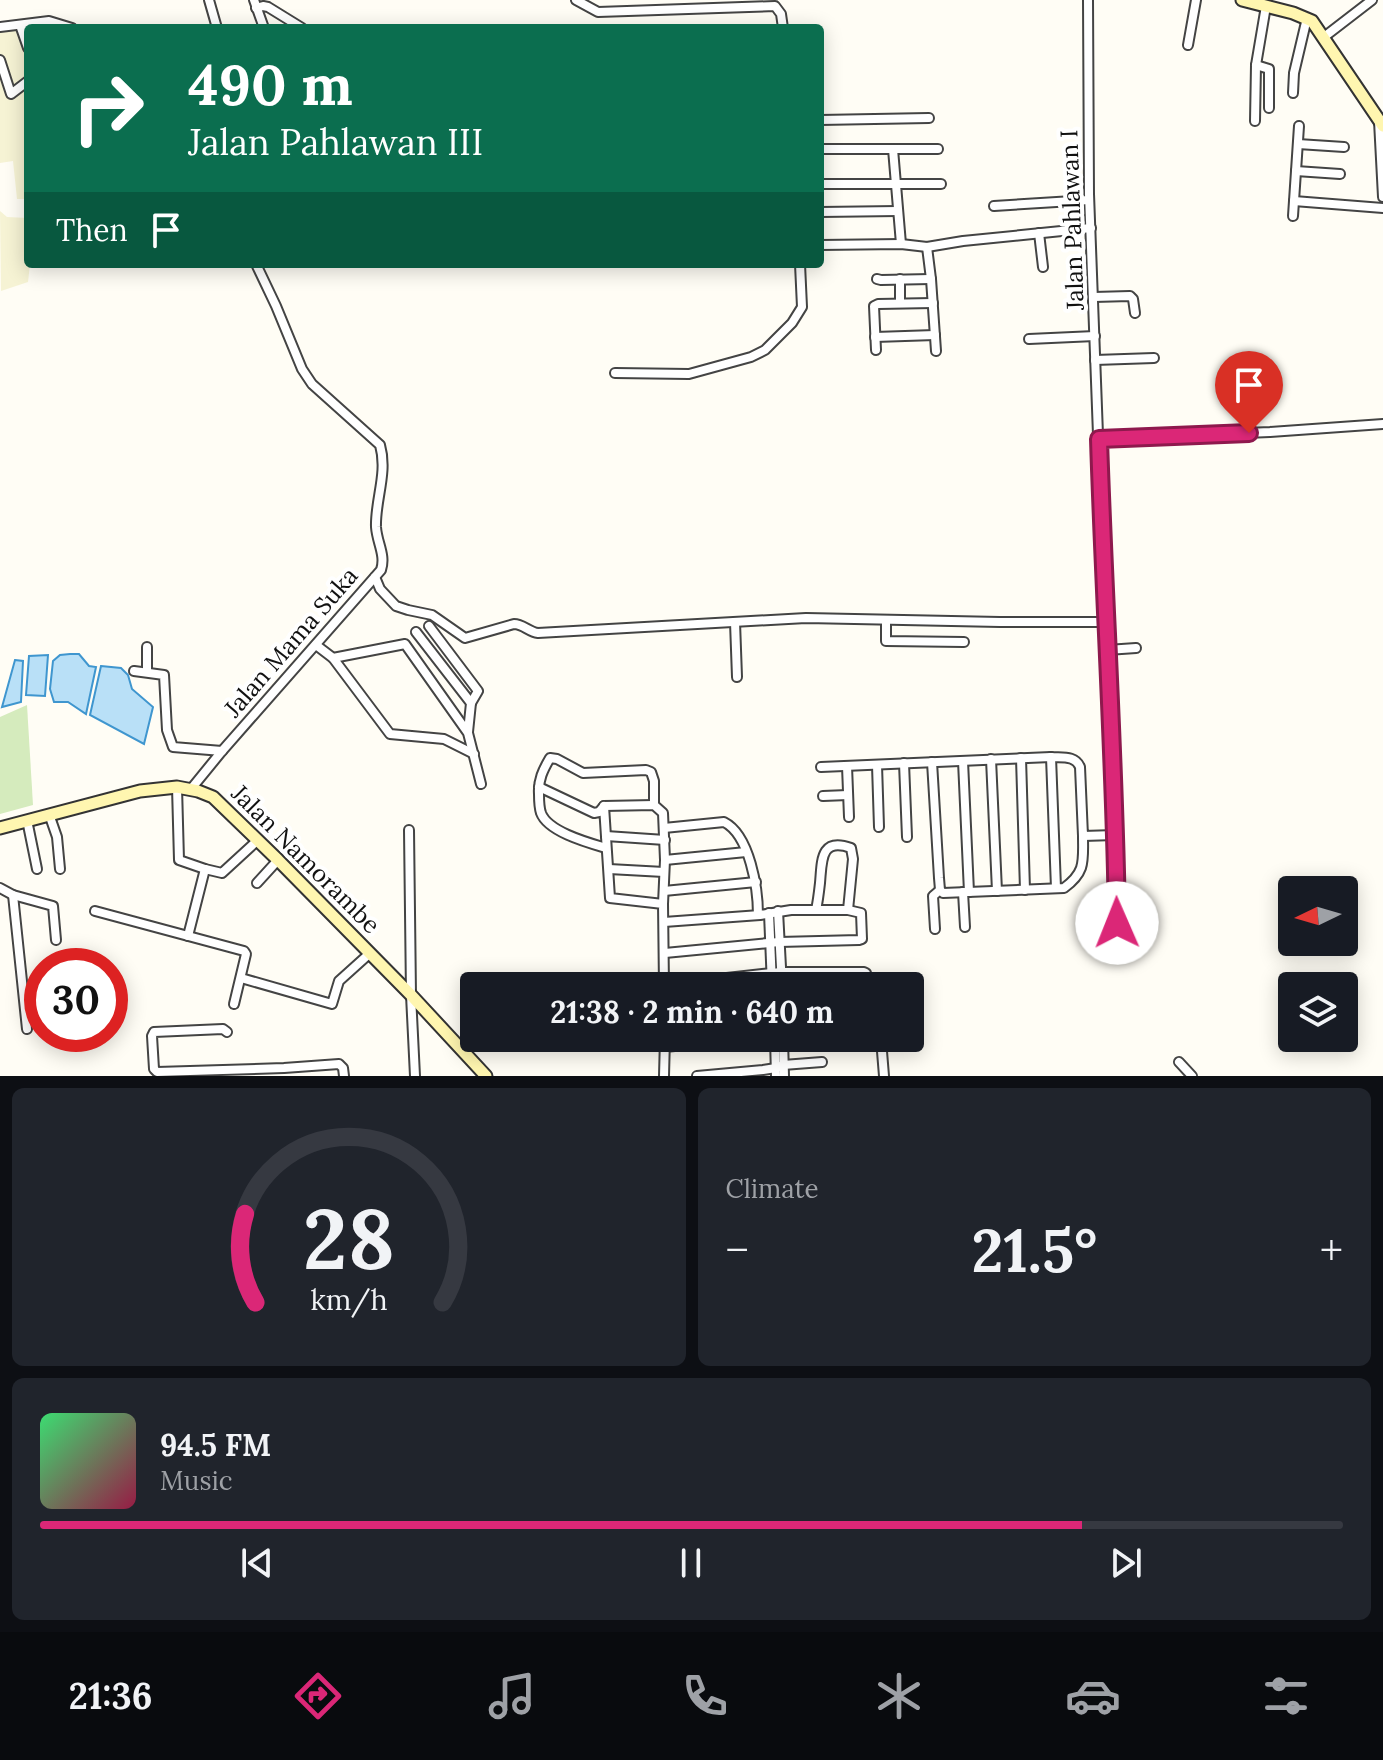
<!DOCTYPE html>
<html lang="en">
<head>
<meta charset="utf-8">
<style>
	body { margin:0; font-family:Lora,serif; background:#20242c; color:#f1f3f6; height:100vh; display:flex; flex-direction:column; font-size:30px; white-space:nowrap }
	* { box-sizing:border-box; margin:0 }
	p { font-size:26px; color:#9ea1a6 }
	.icon { flex:none; width:44px; height:44px; fill:none; stroke:currentColor; stroke-width:2; stroke-linecap:round; stroke-linejoin:round }
	.map { position:relative; height:1076px; overflow:hidden }
	.sheet { display:flex; flex-direction:column; gap:12px; padding:12px; background:#0d0f14; flex:1 }
	.sheet>* { flex:none }
	.top-card { position:absolute; left:24px; top:24px; width:800px; height:244px; border-radius:8px; box-shadow:0 4px 20px #0003; background:#0b6e4f; color:#fff; overflow:hidden }
	.needle { width:52px; rotate:265deg }
	.controls { position:absolute; left:1278px; top:876px; display:grid; gap:16px }
	.controls a { display:grid; place-items:center; width:80px; height:80px; border-radius:8px; background:#171b24; box-shadow:0 4px 20px #0003; font-size:40px }
	.speed { position:absolute; left:24px; top:948px; display:flex; gap:16px; font-size:40px; font-weight:700; text-align:center }
	.speed>* { display:grid; place-content:center; width:104px; height:104px; border-radius:50%; background:#171b24; box-shadow:0 4px 20px #0003; line-height:1 }
	.speed .limit { border:12px solid #d22; background:#fff; color:#111 }
	.pin { position:absolute; display:grid; place-items:center; width:68px; height:68px; color:#fff; margin:-82px -34px; border-radius:50% 50% 50% 0; rotate:-45deg; box-shadow:0 0 8px #0007 }
	.pin .icon { rotate:45deg }
	.me { position:absolute; width:88px; margin:-44px; rotate:359deg; stroke-linejoin:round; filter:drop-shadow(0 0 6px #0008) }
	.turn { display:flex; align-items:center; gap:28px; height:168px; padding:0 32px; font-size:36px }
	.turn .icon { width:104px; height:104px; stroke-width:2.5 }
	.turn b { display:block; font-size:56px; line-height:68px }
	.then { display:flex; align-items:center; height:76px; padding:0 32px; background:#0003; gap:16px; font-size:30px }
	.big { font-size:60px; font-weight:700; line-height:1.1 }
	.sheet .widget { flex:1; display:flex; flex-direction:column; justify-content:center; gap:12px; min-width:0; padding:0 28px; border-radius:12px; background:#20242c }
	.sheet .dial { align-items:center; gap:0 }
	.dial svg { height:208px; overflow:visible; fill:none; stroke:#363941; stroke-width:7; stroke-linecap:round; text-anchor:middle }
	.dial text { fill:#f1f3f6; stroke:none }
	.song { display:flex; align-items:center; gap:24px }
	.cover { width:96px; height:96px; border-radius:12px; background:linear-gradient(135deg,hsl(140 70% 55%),hsl(340 70% 35%)) }
	.played { height:8px; border-radius:4px; background:linear-gradient(90deg,#db2777 80%,#363941 80%) }
	.keys { display:flex; justify-content:space-around; direction:ltr }
	.heat { display:flex; justify-content:space-between; align-items:center; font-size:44px; direction:ltr }
	.sheet .tiles { flex:1; display:grid; gap:12px; grid-template-columns:1fr 1fr }
	.widget:last-child { grid-column:span 2 }
	.trip { position:absolute; left:460px; top:972px; width:464px; height:80px; border-radius:8px; background:#171b24; box-shadow:0 4px 20px #0003; font-weight:700; line-height:80px; text-align:center }
	.dock { display:flex; height:128px; justify-content:space-around; align-items:center; background:#090b0e; color:#9ea1a6 }
	.dock .icon { width:56px; height:56px }
	.dock .active { color:#db2777 }
	.dock b { font-size:36px; color:#f1f3f6 }
	.map>svg:first-child { display:block }
	.farmland { fill:#f6f3d4 }
	.green { fill:#d5ebbd }
	.water { fill:#b9e0f7; stroke:#3f96cf; stroke-width:2 }
	.lines { fill:none; stroke-linecap:round; stroke-linejoin:round }
	.minor-casing { stroke:#444; stroke-width:12 }
	.secondary-casing { stroke:#333; stroke-width:15 }
	.minor { stroke:#fff; stroke-width:8 }
	.secondary { stroke:#fff6b0; stroke-width:11 }
	.route-casing { stroke:#8e194d; stroke-width:20 }
	.route { stroke:#db2777; stroke-width:14 }
	.labels { text-anchor:middle; dominant-baseline:central; stroke-width:8; stroke-linejoin:round; paint-order:stroke }
	.street-label { font-size:24px; fill:#111; stroke:#fff }
</style>
</head>
<body>
<div class="map">
<svg width="1383" height="1076" viewBox="0 0 1383 1076">
	<rect width="100%" height="100%" fill="#fffdf5"/>
	<g class="farmland">
		<polygon points="46,23 53,28 28,28 28,199 17,199 13,161 0,163 0,32"/>
		<polygon points="0,211 7,217 28,218 28,264 30,264 28,282 1,291"/>
	</g>
	<polygon class="green" points="27,705 33,805 0,814 0,717"/>
	<g class="water">
		<polygon points="70,654 79,654 89,666 96,667 86,714 68,702 54,702 50,689 53,661 60,655"/>
		<polygon points="48,655 45,696 26,695 29,656"/>
		<polygon points="15,660 23,661 21,702 2,707"/>
		<polygon points="101,666 121,668 128,675 132,689 153,707 144,744 90,715"/>
	</g>
	<g class="lines">
		<g class="minor-casing">
			<g id="minor">
				<polyline points="209,0 217,28"/>
				<polyline points="254,0 264,28"/>
				<polyline points="576,0 598,12 775,6 781,14 783,28"/>
				<polyline points="1088,0 1089,194 1105,622 1116,850 1118,947"/>
				<polyline points="256,8 263,6 268,7 302,28"/>
				<polyline points="0,27 49,21 72,28"/>
				<polyline points="21,28 28,48"/>
				<polyline points="1324,37 1372,0"/>
				<polyline points="1188,45 1196,0"/>
				<polyline points="0,60 11,94 28,81"/>
				<polyline points="1256,65 1269,69 1269,108"/>
				<polyline points="1293,93 1294,73 1307,18"/>
				<polyline points="820,120 929,118"/>
				<polyline points="1255,121 1256,65 1266,6"/>
				<polyline points="1379,121 1383,197"/>
				<polyline points="1298,144 1344,147"/>
				<polyline points="820,149 938,149"/>
				<polyline points="893,149 901,244"/>
				<polyline points="1296,171 1340,174"/>
				<polyline points="820,184 941,184"/>
				<polyline points="1294,201 1383,208"/>
				<polyline points="994,206 1089,200"/>
				<polyline points="820,212 898,211"/>
				<polyline points="1293,216 1299,126"/>
				<polyline points="1039,233 1043,267"/>
				<polyline points="820,245 901,244 927,247 963,241 1091,228"/>
				<polyline points="927,247 931,279 936,351"/>
				<polyline points="877,279 881,280 931,279"/>
				<polyline points="900,279 900,303"/>
				<polyline points="1094,297 1130,296 1133,299 1135,313"/>
				<polyline points="875,337 935,335"/>
				<polyline points="1029,339 1095,336"/>
				<polyline points="876,350 874,306 878,304 933,303"/>
				<polyline points="1095,360 1154,358"/>
				<polyline points="615,373 689,374 751,357 765,350 792,323 802,307 800,264"/>
				<polyline points="1099,439 1270,432 1383,424"/>
				<path d="M 375,577 L 380,589 L 396,606 L 408,610 L 432,615 L 465,638 L 514,624 C 523,624 529,632 538,633 L 806,618 L 1000,622 L 1105,622"/>
				<polyline points="886,620 886,641 964,642"/>
				<polyline points="735,622 737,677"/>
				<polyline points="429,626 478,691 471,703"/>
				<polyline points="416,632 471,703 468,732"/>
				<polyline points="316,645 333,658 405,644 468,733 481,784"/>
				<polyline points="1107,650 1136,648"/>
				<polyline points="333,658 390,734 444,739 474,754"/>
				<polyline points="134,671 164,675 167,730 173,747 222,751"/>
				<polyline points="147,672 147,647"/>
				<polyline points="1051,757 1056,888"/>
				<polyline points="1021,758 1025,890"/>
				<polyline points="991,759 997,891"/>
				<polyline points="963,761 969,892"/>
				<path d="M 932,762 L 939,878 L 940,890 L 943,893 L 1064,888 C 1086,872 1083,861 1083,836"/>
				<polyline points="904,763 907,837"/>
				<polyline points="877,765 879,827"/>
				<polyline points="847,766 849,817"/>
				<path d="M 821,767 L 1051,757 C 1062,758 1075,755 1080,767 L 1083,836 L 1115,835"/>
				<polyline points="177,787 179,860 205,869 222,873 258,840"/>
				<polyline points="539,787 594,813 599,812 604,806 610,898 663,904 664,986"/>
				<path d="M 191,789 L 222,751 L 381,570 C 386,555 377,543 376,527 C 375,500 388,473 380,445 L 312,384 L 302,369 L 276,306 L 256,264"/>
				<polyline points="823,796 848,795"/>
				<polyline points="604,806 654,805 663,813 665,860 663,904"/>
				<polyline points="49,814 57,837 60,869"/>
				<polyline points="27,820 37,869"/>
				<path d="M 664,828 L 724,822 C 750,835 758,889 758,915"/>
				<polyline points="409,830 411,995 415,1076"/>
				<polyline points="606,836 665,840"/>
				<path d="M 606,848 C 589,843 548,832 541,813 C 539,807 539,800 539,794 C 538,780 543,770 550,758 L 557,759 L 583,773 L 646,770 L 651,772 L 654,781 L 654,805"/>
				<polyline points="665,860 746,852"/>
				<polyline points="609,869 664,872"/>
				<polyline points="257,883 278,860"/>
				<polyline points="0,888 13,895 27,1029"/>
				<polyline points="664,891 756,882"/>
				<polyline points="963,892 965,927"/>
				<polyline points="13,895 53,906 56,940"/>
				<path d="M 816,910 C 818,901 819,892 820,883 C 822,861 820,837 851,848 L 853,859 L 848,910"/>
				<polyline points="95,911 244,951 246,954 234,1004"/>
				<polyline points="778,911 782,986"/>
				<polyline points="769,913 772,986"/>
				<polyline points="664,922 760,915 791,910 848,910 861,913 862,939 859,940 779,942 665,953"/>
				<polyline points="935,929 933,896 940,890"/>
				<polyline points="188,936 205,869"/>
				<polyline points="241,978 332,1004 339,981 369,954"/>
				<polyline points="664,985 781,972 864,972 866,973 866,986"/>
				<polyline points="227,1032 223,1029 154,1032 152,1036 154,1069 157,1072 284,1068 339,1064 343,1068 344,1076"/>
				<polyline points="775,1038 776,1076"/>
				<polyline points="783,1038 784,1076"/>
				<polyline points="881,1039 884,1076"/>
				<polyline points="665,1047 752,1038"/>
				<polyline points="1179,1062 1192,1076"/>
				<polyline points="664,1076 665,1038"/>
				<polyline points="697,1076 763,1070 776,1068 783,1065 822,1062"/>
			</g>
		</g>
		<g class="secondary-casing">
			<g id="secondary">
				<polyline points="1242,0 1293,13 1312,21 1383,126"/>
				<polyline points="0,828 140,791 177,787 198,791 213,797 278,860 411,995 486,1076"/>
			</g>
		</g>
		<use href="#minor" class="minor"/>
		<use href="#secondary" class="secondary"/>
	</g>
	<g class="lines">
		<g class="route-casing">
			<path id="route" d="M 1117,923 C 1115,762 1104,600 1099,439 L 1249,433"/>
		</g>
		<use href="#route" class="route"/>
	</g>
	<g class="labels">
		<g class="street-label">
			<text transform="translate(1072 220) rotate(-92)">Jalan Pahlawan I</text>
			<text transform="translate(291 642) rotate(-49)">Jalan Mama Suka</text>
			<text transform="translate(306 859) rotate(45)">Jalan Namorambe</text>
		</g>
	</g>
</svg>
<div class="controls">
<a><svg class="needle" viewBox="-14 -14 28 28"><path d="M0-13l5 13h-10z" fill="#e53935"/><path d="M0 13l5-13h-10z" fill="#9ea1a6"/></svg></a>
<a><svg class="icon" aria-label="layers" viewBox="0 0 24 24"><path d="M12 4l9 5-9 5-9-5zM3 14l9 5 9-5"/></svg></a>
</div>
<div class="speed"><div class="limit">30</div></div>
<div class="pin" style="left:1249px;top:433px;background:#d93025"><svg class="icon" aria-label="arrive" viewBox="0 0 24 24"><path d="M6 21V4h12l-3 4 3 4H6"/></svg></div>
<svg class="me" style="left:1117px;top:923px" viewBox="-20 -20 40 40"><circle r="19" fill="#fff"/><path d="M0-13L10 11 0 6-10 11z" fill="#db2777"/></svg>
<div class="trip">21:38 · 2 min · 640 m</div>
<div class="top-card">
<div class="turn"><svg class="icon" aria-label="right" viewBox="0 0 24 24"><path d="M7 20v-9h11M14 6l5 5-5 5"/></svg><div><b>490 m</b>Jalan Pahlawan III</div></div>
<div class="then">Then<svg class="icon" aria-label="arrive" viewBox="0 0 24 24"><path d="M6 21V4h12l-3 4 3 4H6"/></svg></div>
</div>
</div>
<section class="sheet">
<div class="tiles">
<div class="widget dial"><svg viewBox="0 0 100 80">
<path d="M14 69A42 42 0 1 1 86 69"/>
<path d="M14 69A42 42 0 0 1 10 35" stroke="#db2777"/>
<text x="50" y="56" font-size="32" font-weight="700">28</text>
<text x="50" y="72" font-size="11">km/h</text>
</svg></div>
<div class="widget"><p>Climate</p>
<div class="heat"><a>−</a><b class="big">21.5°</b><a>+</a></div>
</div>
<div class="widget">
<div class="song"><i class="cover"></i><div><b>94.5 FM</b><p>Music</p></div></div>
<div class="played"></div>
<div class="keys"><svg class="icon" aria-label="previous" viewBox="0 0 24 24"><path d="M18 5L8 12l10 7zM5 5v14"/></svg><svg class="icon" aria-label="pause" viewBox="0 0 24 24"><path d="M8 5v14M16 5v14"/></svg><svg class="icon" aria-label="next" viewBox="0 0 24 24"><path d="M6 5l10 7-10 7zM19 5v14"/></svg></div>
</div>
</div>
</section>
<nav class="dock">
<b>21:36</b>
<svg class="icon active" aria-label="directions" viewBox="0 0 24 24"><path d="M12 3l9 9-9 9-9-9zM9 14v-3h6M13 9l2 2-2 2"/></svg>
<svg class="icon" aria-label="music" viewBox="0 0 24 24"><path d="M9 18V5l10-2v13"/><circle cx="6" cy="18" r="3"/><circle cx="16" cy="16" r="3"/></svg>
<svg class="icon" aria-label="phone" viewBox="0 0 24 24"><path d="M5 4h4l2 5-3 2q2 4 5 5l2-3 5 2v4C11 20 4 13 5 4z"/></svg>
<svg class="icon" aria-label="climate" viewBox="0 0 24 24"><path d="M12 3v18M4 7l16 10M4 17L20 7"/></svg>
<svg class="icon" aria-label="car" viewBox="0 0 24 24"><path d="M5 17H2v-5l4-1 3-4h7l3 4 3 1v5h-3M9 17h6M6 11h13"/><circle cx="7" cy="17" r="2"/><circle cx="17" cy="17" r="2"/></svg>
<svg class="icon" aria-label="filters" viewBox="0 0 24 24"><path d="M4 7h16M4 17h16"/><circle cx="9" cy="7" r="2"/><circle cx="15" cy="17" r="2"/></svg>
</nav>
</body>
</html>
